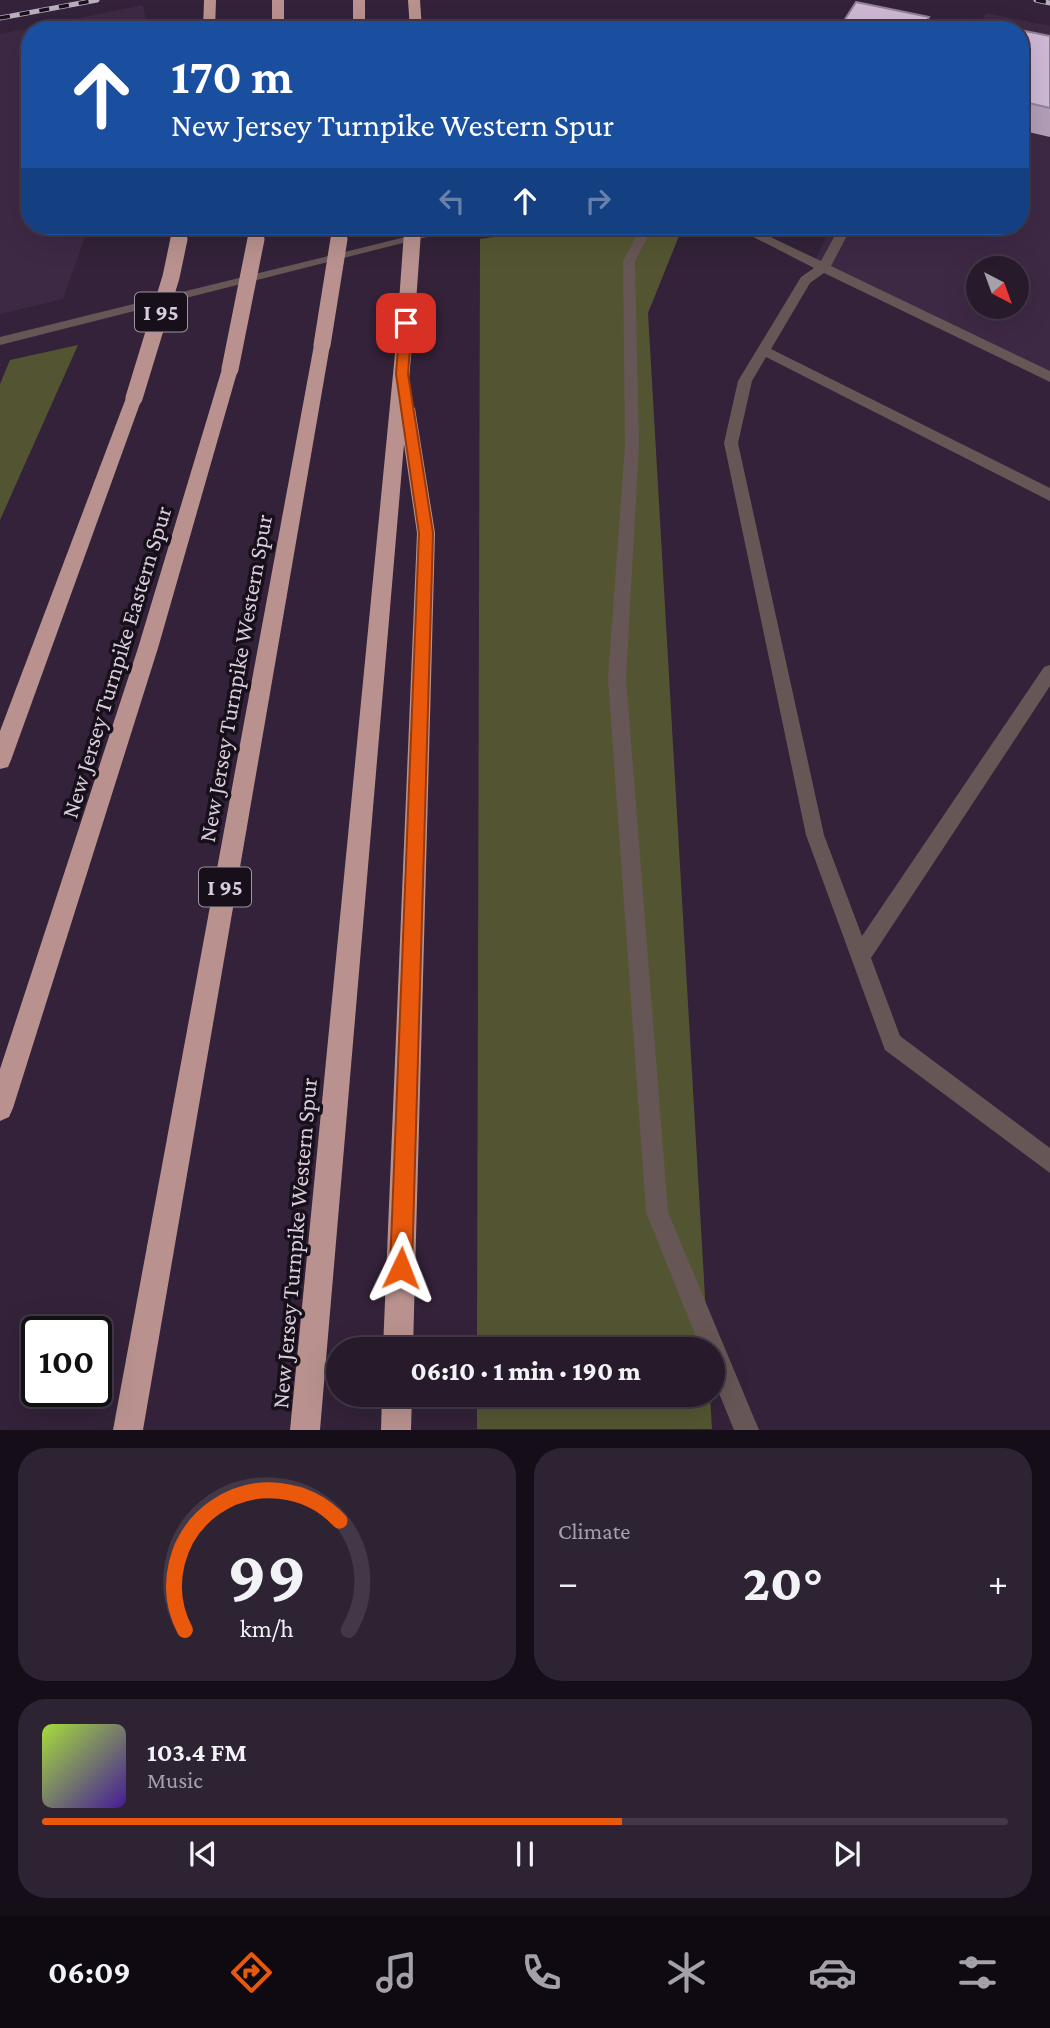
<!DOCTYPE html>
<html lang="en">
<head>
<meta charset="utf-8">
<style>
	body { margin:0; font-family:"Crimson Pro",serif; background:#2e2333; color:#f1f3f6; height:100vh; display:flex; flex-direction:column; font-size:26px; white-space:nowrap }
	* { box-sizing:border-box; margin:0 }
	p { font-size:23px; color:#a4a1a9 }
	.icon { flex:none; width:38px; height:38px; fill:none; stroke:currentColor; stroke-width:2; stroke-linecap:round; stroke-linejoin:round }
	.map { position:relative; height:1430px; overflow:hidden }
	.details { display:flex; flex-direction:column; gap:18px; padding:18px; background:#150e18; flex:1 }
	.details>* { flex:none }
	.guide { position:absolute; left:21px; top:21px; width:1008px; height:214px; border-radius:28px; box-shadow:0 7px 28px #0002,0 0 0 2px #423847; background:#1a4fa0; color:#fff; overflow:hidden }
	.needle { width:46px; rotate:139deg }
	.buttons { position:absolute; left:966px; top:256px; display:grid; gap:14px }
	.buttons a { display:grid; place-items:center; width:63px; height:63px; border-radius:50%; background:#261a2b; box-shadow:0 7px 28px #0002,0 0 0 2px #423847; font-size:35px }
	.speed { position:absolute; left:21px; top:1316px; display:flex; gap:14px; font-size:35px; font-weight:700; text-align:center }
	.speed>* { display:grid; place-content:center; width:91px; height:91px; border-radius:50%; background:#261a2b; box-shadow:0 7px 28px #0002,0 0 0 2px #423847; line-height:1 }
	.speed .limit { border:4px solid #111; border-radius:10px; background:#fff; color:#111 }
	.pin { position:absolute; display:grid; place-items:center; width:60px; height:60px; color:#fff; margin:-30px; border-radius:14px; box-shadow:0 4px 10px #0006 }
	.me { position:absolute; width:77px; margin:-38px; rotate:2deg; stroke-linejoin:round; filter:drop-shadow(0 0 5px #0008) }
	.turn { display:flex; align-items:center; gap:24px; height:147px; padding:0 35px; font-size:32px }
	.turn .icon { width:91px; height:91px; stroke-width:2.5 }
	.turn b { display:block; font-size:49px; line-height:60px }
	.lanes { display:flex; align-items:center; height:66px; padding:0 35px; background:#0003; justify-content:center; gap:35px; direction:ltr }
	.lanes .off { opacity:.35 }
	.big { font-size:52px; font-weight:800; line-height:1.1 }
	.details .card { flex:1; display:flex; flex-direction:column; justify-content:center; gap:10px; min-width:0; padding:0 24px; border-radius:28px; background:#2e2333 }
	.details .dial { align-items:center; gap:0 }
	.dial svg { height:182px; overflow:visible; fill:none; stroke:#423847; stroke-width:7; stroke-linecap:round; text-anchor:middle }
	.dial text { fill:#f1f3f6; stroke:none }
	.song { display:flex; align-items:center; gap:21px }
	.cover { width:84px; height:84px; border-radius:10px; background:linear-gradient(135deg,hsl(80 70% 55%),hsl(260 70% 35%)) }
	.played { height:7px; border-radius:4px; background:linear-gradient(90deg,#ea580c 60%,#423847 60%) }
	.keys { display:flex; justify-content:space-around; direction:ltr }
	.heat { display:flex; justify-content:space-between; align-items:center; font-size:38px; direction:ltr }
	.details .tiles { flex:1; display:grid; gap:18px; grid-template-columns:1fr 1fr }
	.card:last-child { grid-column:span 2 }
	.trip { position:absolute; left:326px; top:1337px; width:399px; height:70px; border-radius:35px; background:#261a2b; box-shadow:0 7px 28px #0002,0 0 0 2px #423847; font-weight:800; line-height:70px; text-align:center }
	.dock { display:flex; height:112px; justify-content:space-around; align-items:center; background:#0f0a11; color:#a4a1a9 }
	.dock .icon { width:49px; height:49px }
	.dock .active { color:#ea580c }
	.dock b { font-size:32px; color:#f1f3f6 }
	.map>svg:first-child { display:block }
	.built { fill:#3e2945; fill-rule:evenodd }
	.green { fill:#535532 }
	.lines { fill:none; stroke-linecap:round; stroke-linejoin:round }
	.minor { fill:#665655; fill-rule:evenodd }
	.highway { fill:#b9928f; fill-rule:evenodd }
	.rail-casing { stroke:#baaebe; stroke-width:5 }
	.rail { stroke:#170f19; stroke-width:3.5; stroke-dasharray:10; stroke-linecap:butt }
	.highway-bridge-far1 { stroke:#b9928f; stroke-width:13 }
	.highway-bridge { stroke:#b9928f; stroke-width:17 }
	.wall { fill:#b19eb7 }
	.building { fill:#ceb8d5; stroke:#908195; stroke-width:2 }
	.route { fill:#ea580c; stroke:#983908; stroke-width:2 }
	.labels { text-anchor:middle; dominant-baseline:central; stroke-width:7; stroke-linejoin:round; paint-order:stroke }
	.shield { fill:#170f19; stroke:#9e94a2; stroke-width:2 }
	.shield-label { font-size:23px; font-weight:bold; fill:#d8cddc }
	.street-label { font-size:24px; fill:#d8cddc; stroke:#170f19 }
</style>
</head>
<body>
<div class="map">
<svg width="1050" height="1430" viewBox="0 0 1050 1430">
	<rect width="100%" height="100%" fill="#332239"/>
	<g class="built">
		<polygon points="143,5 148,30 30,30 30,226 89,226 63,299 0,314 0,34"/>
		<path d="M 986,13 L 1050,26 L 1050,374 L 815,260 L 832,226 L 1020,226 L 1020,30 L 978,30 ZM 978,268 L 1017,268 L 1017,306 L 978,306 Z"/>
	</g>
	<g class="green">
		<polygon points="565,226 683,226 648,313 708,1349 477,1349 480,239"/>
		<polygon points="78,345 0,520 0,384 10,360"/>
		<polygon points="477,1395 710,1395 712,1429 477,1429"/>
	</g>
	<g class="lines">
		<g class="minor">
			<polygon points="450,226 470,226 0,345 0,337"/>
			<polygon points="642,226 654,226 635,261 639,445 626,678 668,1212 759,1430 734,1430 712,1376 712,1349 701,1349 646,1212 608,678 625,445 623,261"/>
			<polygon points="732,226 747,226 821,261 840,226 852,226 831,266 1050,371 1050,382 824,273 810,283 771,349 1050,488 1050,501 766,357 752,381 738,443 824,835 862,936 1044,667 1050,665 1050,686 871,958 900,1036 1050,1148 1050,1173 885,1050 806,835 724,443 738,381 801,277 814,268"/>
		</g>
		<g class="highway">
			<polygon points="204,0 216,0 215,30 203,30"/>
			<rect x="272" y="0" width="12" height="30"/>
			<rect x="353" y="0" width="12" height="30"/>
			<polygon points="408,0 420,0 422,30 410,30"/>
			<polygon points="406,318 414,323 407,402 415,408 435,533 413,1349 383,1349 417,533 404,444 320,1430 290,1430 398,323"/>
			<polygon points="322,340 330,345 143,1430 113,1430 314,345"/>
			<polygon points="230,364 238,369 158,648 13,1108 9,1117 0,1121 0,1069 138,648 222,369"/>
			<polygon points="134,392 142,398 11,760 8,767 0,769 0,731 126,398"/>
			<polygon points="382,1395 412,1395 411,1430 381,1430"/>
		</g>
		<g class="rail-casing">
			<g id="rail">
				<polyline points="1036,0 1050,3"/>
				<polyline points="0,18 97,0"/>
			</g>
		</g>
		<use href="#rail" class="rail"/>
		<g class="highway-bridge-far1">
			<polyline points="179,241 182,226"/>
			<polyline points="256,241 259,226"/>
			<polyline points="339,241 341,226"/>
			<polyline points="412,241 413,226"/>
		</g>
		<g class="highway-bridge">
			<polyline points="406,323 412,239"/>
			<polyline points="322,345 339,239"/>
			<polyline points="230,369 256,239"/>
			<polyline points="134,398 171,277 179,239"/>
		</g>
	</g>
	<polygon class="wall" points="1020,30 1050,36 1050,137 1020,130"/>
	<g class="building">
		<polygon points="856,2 929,17 922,30 838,30"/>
		<polygon points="968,20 1019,30 963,30"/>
		<polygon points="1020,30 1050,36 1050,108 1020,101"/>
	</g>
	<polygon class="route" points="406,319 412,323 408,374 433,533 412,1268 409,1275 401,1278 394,1275 390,1268 419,533 396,374 400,323"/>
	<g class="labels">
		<g class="shield">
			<rect x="135" y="292.5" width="52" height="39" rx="5"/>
			<rect x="199" y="867.5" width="52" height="39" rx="5"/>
		</g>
		<g class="shield-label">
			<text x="161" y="312">I 95</text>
			<text x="225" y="887">I 95</text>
		</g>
		<g class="street-label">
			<text transform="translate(116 662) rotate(-73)">New Jersey Turnpike Eastern Spur</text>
			<text transform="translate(235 678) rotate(-80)">New Jersey Turnpike Western Spur</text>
			<text transform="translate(294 1243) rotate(-85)">New Jersey Turnpike Western Spur</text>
		</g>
	</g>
</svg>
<div class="buttons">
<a><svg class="needle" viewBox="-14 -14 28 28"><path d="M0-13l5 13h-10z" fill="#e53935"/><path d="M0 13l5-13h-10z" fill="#a4a1a9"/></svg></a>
</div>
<div class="speed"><div class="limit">100</div></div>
<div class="pin" style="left:406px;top:323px;background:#d93025"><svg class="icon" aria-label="arrive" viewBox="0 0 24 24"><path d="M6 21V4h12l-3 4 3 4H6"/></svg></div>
<svg class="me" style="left:401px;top:1268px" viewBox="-20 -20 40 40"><path d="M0-17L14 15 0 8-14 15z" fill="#ea580c" stroke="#fff" stroke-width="4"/></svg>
<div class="trip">06:10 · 1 min · 190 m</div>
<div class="guide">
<div class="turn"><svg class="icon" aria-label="ahead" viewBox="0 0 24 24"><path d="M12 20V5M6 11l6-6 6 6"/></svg><div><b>170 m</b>New Jersey Turnpike Western Spur</div></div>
<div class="lanes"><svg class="icon off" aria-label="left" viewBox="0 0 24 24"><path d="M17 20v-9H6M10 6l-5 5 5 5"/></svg><svg class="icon" aria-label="ahead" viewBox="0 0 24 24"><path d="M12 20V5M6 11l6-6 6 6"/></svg><svg class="icon off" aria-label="right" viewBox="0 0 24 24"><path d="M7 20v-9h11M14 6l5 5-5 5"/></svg></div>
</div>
</div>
<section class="details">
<div class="tiles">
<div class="card dial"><svg viewBox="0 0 100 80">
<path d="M14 69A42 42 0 1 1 86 69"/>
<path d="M14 69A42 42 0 0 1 82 21" stroke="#ea580c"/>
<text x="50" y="56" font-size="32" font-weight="700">99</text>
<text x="50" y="72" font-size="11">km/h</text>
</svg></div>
<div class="card"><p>Climate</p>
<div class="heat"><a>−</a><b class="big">20°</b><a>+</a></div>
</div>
<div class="card">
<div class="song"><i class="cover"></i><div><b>103.4 FM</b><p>Music</p></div></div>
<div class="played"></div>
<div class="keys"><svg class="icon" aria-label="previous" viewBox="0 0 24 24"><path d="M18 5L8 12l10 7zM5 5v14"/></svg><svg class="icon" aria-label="pause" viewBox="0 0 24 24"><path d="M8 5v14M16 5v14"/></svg><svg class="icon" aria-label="next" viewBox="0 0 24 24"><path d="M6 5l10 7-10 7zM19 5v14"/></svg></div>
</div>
</div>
</section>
<nav class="dock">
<b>06:09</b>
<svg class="icon active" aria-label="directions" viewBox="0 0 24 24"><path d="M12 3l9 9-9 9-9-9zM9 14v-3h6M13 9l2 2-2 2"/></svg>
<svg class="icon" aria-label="music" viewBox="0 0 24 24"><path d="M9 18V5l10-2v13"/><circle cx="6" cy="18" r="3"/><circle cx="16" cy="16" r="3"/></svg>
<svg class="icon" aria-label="phone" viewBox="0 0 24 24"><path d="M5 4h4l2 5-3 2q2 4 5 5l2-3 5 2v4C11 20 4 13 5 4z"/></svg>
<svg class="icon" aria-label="climate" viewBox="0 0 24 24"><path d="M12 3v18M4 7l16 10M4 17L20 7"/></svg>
<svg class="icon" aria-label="car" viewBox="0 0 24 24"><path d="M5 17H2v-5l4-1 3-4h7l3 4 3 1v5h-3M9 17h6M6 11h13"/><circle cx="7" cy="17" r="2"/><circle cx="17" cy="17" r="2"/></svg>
<svg class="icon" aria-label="filters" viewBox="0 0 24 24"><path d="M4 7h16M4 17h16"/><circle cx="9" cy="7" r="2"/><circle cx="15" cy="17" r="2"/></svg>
</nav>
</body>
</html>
